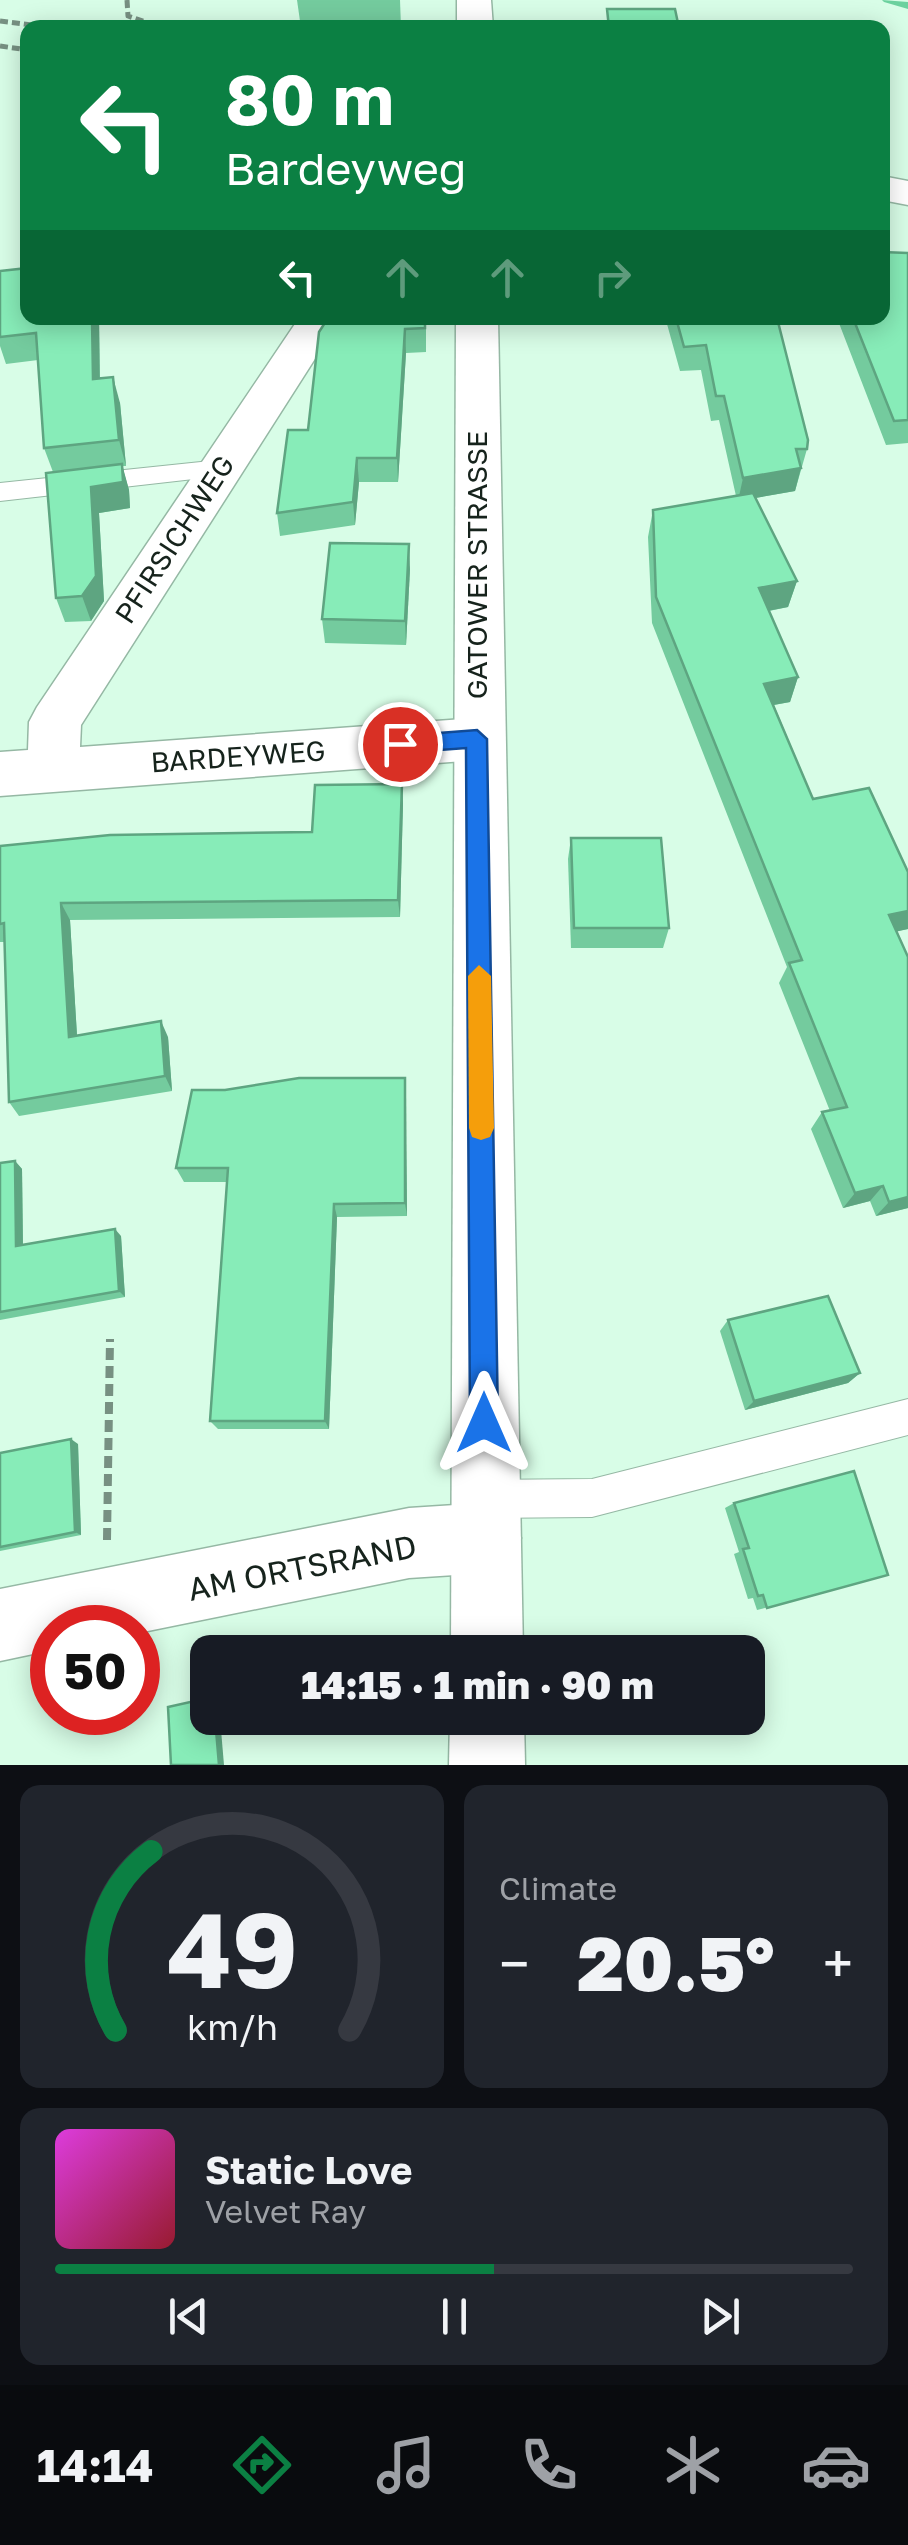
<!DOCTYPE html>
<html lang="en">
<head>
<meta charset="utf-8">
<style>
	body { margin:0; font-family:"Golos Text",sans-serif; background:#20242c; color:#f1f3f6; height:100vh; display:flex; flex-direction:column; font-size:38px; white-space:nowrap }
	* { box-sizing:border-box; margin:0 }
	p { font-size:32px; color:#9ea1a6 }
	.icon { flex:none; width:55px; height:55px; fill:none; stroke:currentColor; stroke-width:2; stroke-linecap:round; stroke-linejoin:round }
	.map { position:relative; height:1765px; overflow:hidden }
	.drawer { display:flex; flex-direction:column; gap:20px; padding:20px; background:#0d0f14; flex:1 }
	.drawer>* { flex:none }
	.banner { position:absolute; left:20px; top:20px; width:870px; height:305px; border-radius:20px; box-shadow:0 5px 25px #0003; background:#0b8043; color:#fff; overflow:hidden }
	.speed { position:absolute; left:30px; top:1605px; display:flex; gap:20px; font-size:50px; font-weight:700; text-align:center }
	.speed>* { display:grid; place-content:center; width:130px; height:130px; border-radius:50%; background:#171b24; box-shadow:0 5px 25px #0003; line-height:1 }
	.speed .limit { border:15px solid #d22; background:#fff; color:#111 }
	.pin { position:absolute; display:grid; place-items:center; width:85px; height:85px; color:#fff; margin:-42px; border:5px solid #fff; border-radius:50%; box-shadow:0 2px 10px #0007 }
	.me { position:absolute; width:110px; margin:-55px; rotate:0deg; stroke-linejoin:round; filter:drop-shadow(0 0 8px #0008) }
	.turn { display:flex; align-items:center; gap:35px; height:210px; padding:0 40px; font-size:45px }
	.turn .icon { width:130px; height:130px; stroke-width:2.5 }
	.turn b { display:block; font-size:70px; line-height:85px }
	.lanes { display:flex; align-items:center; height:95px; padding:0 40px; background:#0003; justify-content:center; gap:50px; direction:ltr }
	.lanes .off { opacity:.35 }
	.big { font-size:75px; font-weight:800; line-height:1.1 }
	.drawer .widget { flex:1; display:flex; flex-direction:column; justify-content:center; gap:15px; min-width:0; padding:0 35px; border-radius:20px; background:#20242c }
	.drawer .dial { align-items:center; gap:0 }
	.dial svg { height:260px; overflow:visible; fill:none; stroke:#363941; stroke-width:7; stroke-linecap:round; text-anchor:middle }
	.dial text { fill:#f1f3f6; stroke:none }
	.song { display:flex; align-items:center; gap:30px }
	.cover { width:120px; height:120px; border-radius:15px; background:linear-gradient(135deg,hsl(300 70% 55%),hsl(350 70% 35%)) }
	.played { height:10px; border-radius:5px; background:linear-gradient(90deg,#0b8043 55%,#363941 55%) }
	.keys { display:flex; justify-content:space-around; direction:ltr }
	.heat { display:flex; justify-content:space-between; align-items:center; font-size:55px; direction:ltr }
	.drawer .tiles { flex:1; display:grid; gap:20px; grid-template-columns:1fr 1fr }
	.widget:last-child { grid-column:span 2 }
	.trip { position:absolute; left:190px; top:1635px; width:575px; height:100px; border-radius:20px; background:#171b24; box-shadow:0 5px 25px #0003; font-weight:800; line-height:100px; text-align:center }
	.tab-bar { display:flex; height:160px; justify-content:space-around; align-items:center; background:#090b0e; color:#9ea1a6 }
	.tab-bar .icon { width:70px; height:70px }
	.tab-bar .selected { color:#0b8043 }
	.tab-bar b { font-size:45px; color:#f1f3f6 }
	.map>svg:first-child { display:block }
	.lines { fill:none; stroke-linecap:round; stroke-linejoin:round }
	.stream { fill:#6bd19e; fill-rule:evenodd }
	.lane-casing { stroke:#95b8a4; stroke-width:2 }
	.street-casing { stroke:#95b8a4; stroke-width:3 }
	.secondary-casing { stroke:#95b8a4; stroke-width:3 }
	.path-far1 { stroke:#779082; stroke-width:5; stroke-dasharray:8 4; stroke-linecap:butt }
	.path { stroke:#779082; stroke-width:8; stroke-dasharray:12 6; stroke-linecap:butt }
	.lane { fill:#fff; fill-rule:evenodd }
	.street { fill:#fff; fill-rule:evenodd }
	.secondary { fill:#fff; fill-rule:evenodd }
	.wall { fill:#74cb9e }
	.shaded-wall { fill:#5ea581 }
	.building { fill:#87ecb8; stroke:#5ea581; stroke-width:2.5 }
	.route { fill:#1a73e8; stroke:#114b97; stroke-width:2.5 }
	.slow { fill:#f59e0b }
	.labels { text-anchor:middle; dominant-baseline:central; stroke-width:9; stroke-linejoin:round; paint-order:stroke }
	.street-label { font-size:28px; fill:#16231c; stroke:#fff }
	.near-street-label { font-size:32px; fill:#16231c; stroke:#fff }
</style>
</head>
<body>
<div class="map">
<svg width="908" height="1765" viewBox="0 0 908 1765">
	<rect width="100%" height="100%" fill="#d8fde7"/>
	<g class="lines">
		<polygon class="stream" points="882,0 908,2 908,9 884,2"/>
		<g class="lane-casing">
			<g id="lane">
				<polygon points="220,460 229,463 232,469 229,475 0,501 0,483"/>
				<polygon points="908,1399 908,1435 592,1517 485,1518 472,1512 466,1499 472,1486 485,1480 592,1479"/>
			</g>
		</g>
		<g class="street-casing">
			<g id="street">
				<polygon points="882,176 908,181 908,205 882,200"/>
				<polygon points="299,318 341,318 81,725 80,747 477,718 495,724 503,739 495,754 477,760 0,796 0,752 28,750 29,722 37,707"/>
				<polygon points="486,1503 511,1513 521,1538 511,1563 486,1573 409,1578 138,1633 138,1628 52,1628 52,1650 0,1661 0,1589 409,1508"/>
			</g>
		</g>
		<g class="secondary-casing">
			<g id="secondary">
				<polygon points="457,0 491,0 493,28 457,28"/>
				<polygon points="456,318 498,318 523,1652 451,1652"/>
				<polygon points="450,1718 524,1718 525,1765 449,1765"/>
			</g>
		</g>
		<g class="path-far1">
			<polyline points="127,0 128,16 163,28"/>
			<polyline points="0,21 56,28"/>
			<polyline points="0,46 28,50"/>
		</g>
		<polyline class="path" points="107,1540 110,1339"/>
		<use href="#lane" class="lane"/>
		<use href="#street" class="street"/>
		<use href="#secondary" class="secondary"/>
	</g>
	<g class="wall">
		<polygon points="297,0 400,0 401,28 301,28"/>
		<polygon points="908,253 908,443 886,445 837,318 882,318"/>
		<polygon points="0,271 28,318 99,318 100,378 120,403 126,466 122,466 129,490 130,508 99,513 104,601 91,621 65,622 56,598 53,472 44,448 38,360 6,364 0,346"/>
		<polygon points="426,318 426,352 406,353 398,482 359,482 355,525 280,536 277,513 308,430 319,332"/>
		<polygon points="668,318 777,318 807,449 795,491 755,498 797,581 788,607 769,611 798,677 790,702 774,705 813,799 908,929 897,931 908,957 908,1208 876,1216 870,1201 843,1208 811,1129 822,1112 830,1111 779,983 787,967 652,623 648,537 653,510 736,496 719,420 711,421 701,370 680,371 667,324"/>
		<polygon points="410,569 406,645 325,643 322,619"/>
		<polygon points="402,784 403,803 400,917 70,920 77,1036 168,1037 172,1091 19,1116 9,1102 4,942 0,942 0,846 312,832"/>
		<polygon points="571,838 669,928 663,948 571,948 568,859"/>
		<polygon points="405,1078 407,1216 337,1217 329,1429 218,1429 210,1421 227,1182 184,1182 176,1168 225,1090"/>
		<polygon points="15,1161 22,1169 23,1245 121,1236 125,1297 0,1320 0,1163"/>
		<polygon points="728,1320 860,1373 848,1383 745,1410 720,1331"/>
		<polygon points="78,1444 81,1535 0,1551 0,1453"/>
		<polygon points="734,1503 888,1575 757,1610 753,1598 748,1599 734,1554 739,1552 725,1508"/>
	</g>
	<g class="shaded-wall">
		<polygon points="92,318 99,318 100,406 93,379"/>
		<polygon points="405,329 406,353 398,482 397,458"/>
		<polygon points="113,377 120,403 126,466 119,440"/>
		<polygon points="357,458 359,482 355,525 353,502"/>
		<polygon points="122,464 129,490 130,508 99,513 104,601 91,621 82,596 91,487"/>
		<polygon points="801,468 795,491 738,501 743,478"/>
		<polygon points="409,544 410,569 406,645 405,621"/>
		<polygon points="797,581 788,607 752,614 759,588"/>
		<polygon points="798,677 790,702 757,708 764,684"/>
		<polygon points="402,784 403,803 400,917 398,900"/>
		<polygon points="61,903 70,920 78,1052 69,1037"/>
		<polygon points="908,911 908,929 877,936 889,915"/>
		<polygon points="161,1021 168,1037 172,1091 165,1076"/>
		<polygon points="405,1078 406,1095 407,1216 405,1203"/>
		<polygon points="15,1161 22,1169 23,1253 16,1246"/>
		<polygon points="883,1186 870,1201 843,1208 855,1193"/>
		<polygon points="908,1197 908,1208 876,1216 889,1202"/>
		<polygon points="334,1204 337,1217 329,1429 325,1421"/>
		<polygon points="115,1229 121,1236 125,1297 119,1291"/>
		<polygon points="860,1373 848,1383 745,1410 754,1401"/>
		<polygon points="71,1439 78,1444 81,1535 75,1532"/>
		<polygon points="215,1718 220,1718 224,1765 219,1765"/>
	</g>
	<g class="building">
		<polygon points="607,9 675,9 679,28 609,28"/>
		<polygon points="727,22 791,22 792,28 728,28"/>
		<polygon points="882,252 908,253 908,420 894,421 853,318 882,318"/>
		<polygon points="28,268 28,318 92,318 93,379 113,377 119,440 44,448 36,333 0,337 0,271"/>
		<polygon points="328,318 425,318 425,328 405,329 397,458 357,458 353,502 277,513 288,430 308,430 319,332"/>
		<polygon points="676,318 777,318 808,440 807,449 796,449 801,468 743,478 724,396 716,396 706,345 684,347"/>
		<polygon points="122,464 123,482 91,487 96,576 82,596 56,598 46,473"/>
		<polygon points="753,493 797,581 759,588 798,677 764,684 813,799 869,788 908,872 908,911 889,915 908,957 908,1197 889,1202 883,1186 855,1193 822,1112 847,1107 789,963 802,960 656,597 653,510"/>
		<polygon points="330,543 409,544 405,621 322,619"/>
		<polygon points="402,784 398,900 61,903 69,1037 161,1021 165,1076 9,1102 4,923 0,924 0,846 110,835 312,832 315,785"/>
		<polygon points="571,838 661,838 669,928 574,928"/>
		<polygon points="299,1078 405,1078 405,1203 334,1204 325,1421 210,1421 228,1168 176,1168 192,1090 225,1090"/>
		<polygon points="15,1161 16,1246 115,1229 119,1291 0,1312 0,1163"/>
		<polygon points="828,1296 860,1373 754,1401 728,1320"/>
		<polygon points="71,1439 75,1532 0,1547 0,1453"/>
		<polygon points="854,1471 888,1575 767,1608 763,1595 758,1596 743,1549 749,1548 734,1503"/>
		<polygon points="208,1698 208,1718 215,1718 219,1765 171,1765 168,1707"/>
	</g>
	<polygon class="route" points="477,730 487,739 498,1423 494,1433 484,1437 474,1433 470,1423 466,748 400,753 389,744 400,736"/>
	<polygon class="slow" points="479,965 491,976 494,1128 490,1137 481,1140 472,1137 469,1128 468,976"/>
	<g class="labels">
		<g class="street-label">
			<text transform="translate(174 539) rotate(-57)">PFIRSICHWEG</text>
			<text transform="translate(476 565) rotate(-90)">GATOWER STRASSE</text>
			<text transform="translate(238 756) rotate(-4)">BARDEYWEG</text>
		</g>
		<g class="near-street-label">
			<text transform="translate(302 1567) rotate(-11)">AM ORTSRAND</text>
		</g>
	</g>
</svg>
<div class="speed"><div class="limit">50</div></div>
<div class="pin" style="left:400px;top:744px;background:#d93025"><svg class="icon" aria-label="arrive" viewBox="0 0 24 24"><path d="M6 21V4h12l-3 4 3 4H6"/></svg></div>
<svg class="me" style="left:484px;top:1423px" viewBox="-20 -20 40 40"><path d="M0-17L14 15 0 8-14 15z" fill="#1a73e8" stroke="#fff" stroke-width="4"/></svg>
<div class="trip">14:15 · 1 min · 90 m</div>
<div class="banner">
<div class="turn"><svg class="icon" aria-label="left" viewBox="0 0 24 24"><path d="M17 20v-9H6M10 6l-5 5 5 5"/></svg><div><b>80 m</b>Bardeyweg</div></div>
<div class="lanes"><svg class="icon" aria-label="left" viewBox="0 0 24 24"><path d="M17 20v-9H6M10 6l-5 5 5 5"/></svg><svg class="icon off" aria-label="ahead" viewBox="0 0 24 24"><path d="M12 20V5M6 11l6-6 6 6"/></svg><svg class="icon off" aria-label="ahead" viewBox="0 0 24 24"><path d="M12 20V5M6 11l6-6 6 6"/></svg><svg class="icon off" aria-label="right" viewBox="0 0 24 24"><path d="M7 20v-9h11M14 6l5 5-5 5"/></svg></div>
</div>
</div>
<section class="drawer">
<div class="tiles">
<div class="widget dial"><svg viewBox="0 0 100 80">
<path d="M14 69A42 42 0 1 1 86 69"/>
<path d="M14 69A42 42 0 0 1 25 14" stroke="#0b8043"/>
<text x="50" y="56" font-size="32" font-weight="700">49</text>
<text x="50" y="72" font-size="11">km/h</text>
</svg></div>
<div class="widget"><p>Climate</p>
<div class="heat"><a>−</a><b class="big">20.5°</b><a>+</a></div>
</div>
<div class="widget">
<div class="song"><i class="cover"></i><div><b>Static Love</b><p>Velvet Ray</p></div></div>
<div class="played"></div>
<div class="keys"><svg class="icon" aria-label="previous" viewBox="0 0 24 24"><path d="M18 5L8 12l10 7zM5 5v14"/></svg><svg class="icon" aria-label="pause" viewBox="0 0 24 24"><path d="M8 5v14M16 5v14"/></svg><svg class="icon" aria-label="next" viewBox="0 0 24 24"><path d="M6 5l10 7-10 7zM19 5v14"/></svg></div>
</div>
</div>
</section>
<nav class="tab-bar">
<b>14:14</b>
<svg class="icon selected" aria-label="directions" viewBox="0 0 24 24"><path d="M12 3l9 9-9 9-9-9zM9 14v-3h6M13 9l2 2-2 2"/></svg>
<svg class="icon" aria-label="music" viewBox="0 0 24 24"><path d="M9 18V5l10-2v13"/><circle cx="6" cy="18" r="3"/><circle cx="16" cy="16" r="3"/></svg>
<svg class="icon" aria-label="phone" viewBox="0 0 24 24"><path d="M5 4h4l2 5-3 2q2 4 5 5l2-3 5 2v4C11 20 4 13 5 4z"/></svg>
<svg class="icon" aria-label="climate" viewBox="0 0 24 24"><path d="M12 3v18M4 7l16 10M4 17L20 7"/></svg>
<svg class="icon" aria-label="car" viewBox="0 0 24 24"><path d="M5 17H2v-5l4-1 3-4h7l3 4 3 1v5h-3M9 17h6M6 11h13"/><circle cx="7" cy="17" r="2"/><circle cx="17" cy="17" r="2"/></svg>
</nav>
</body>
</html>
